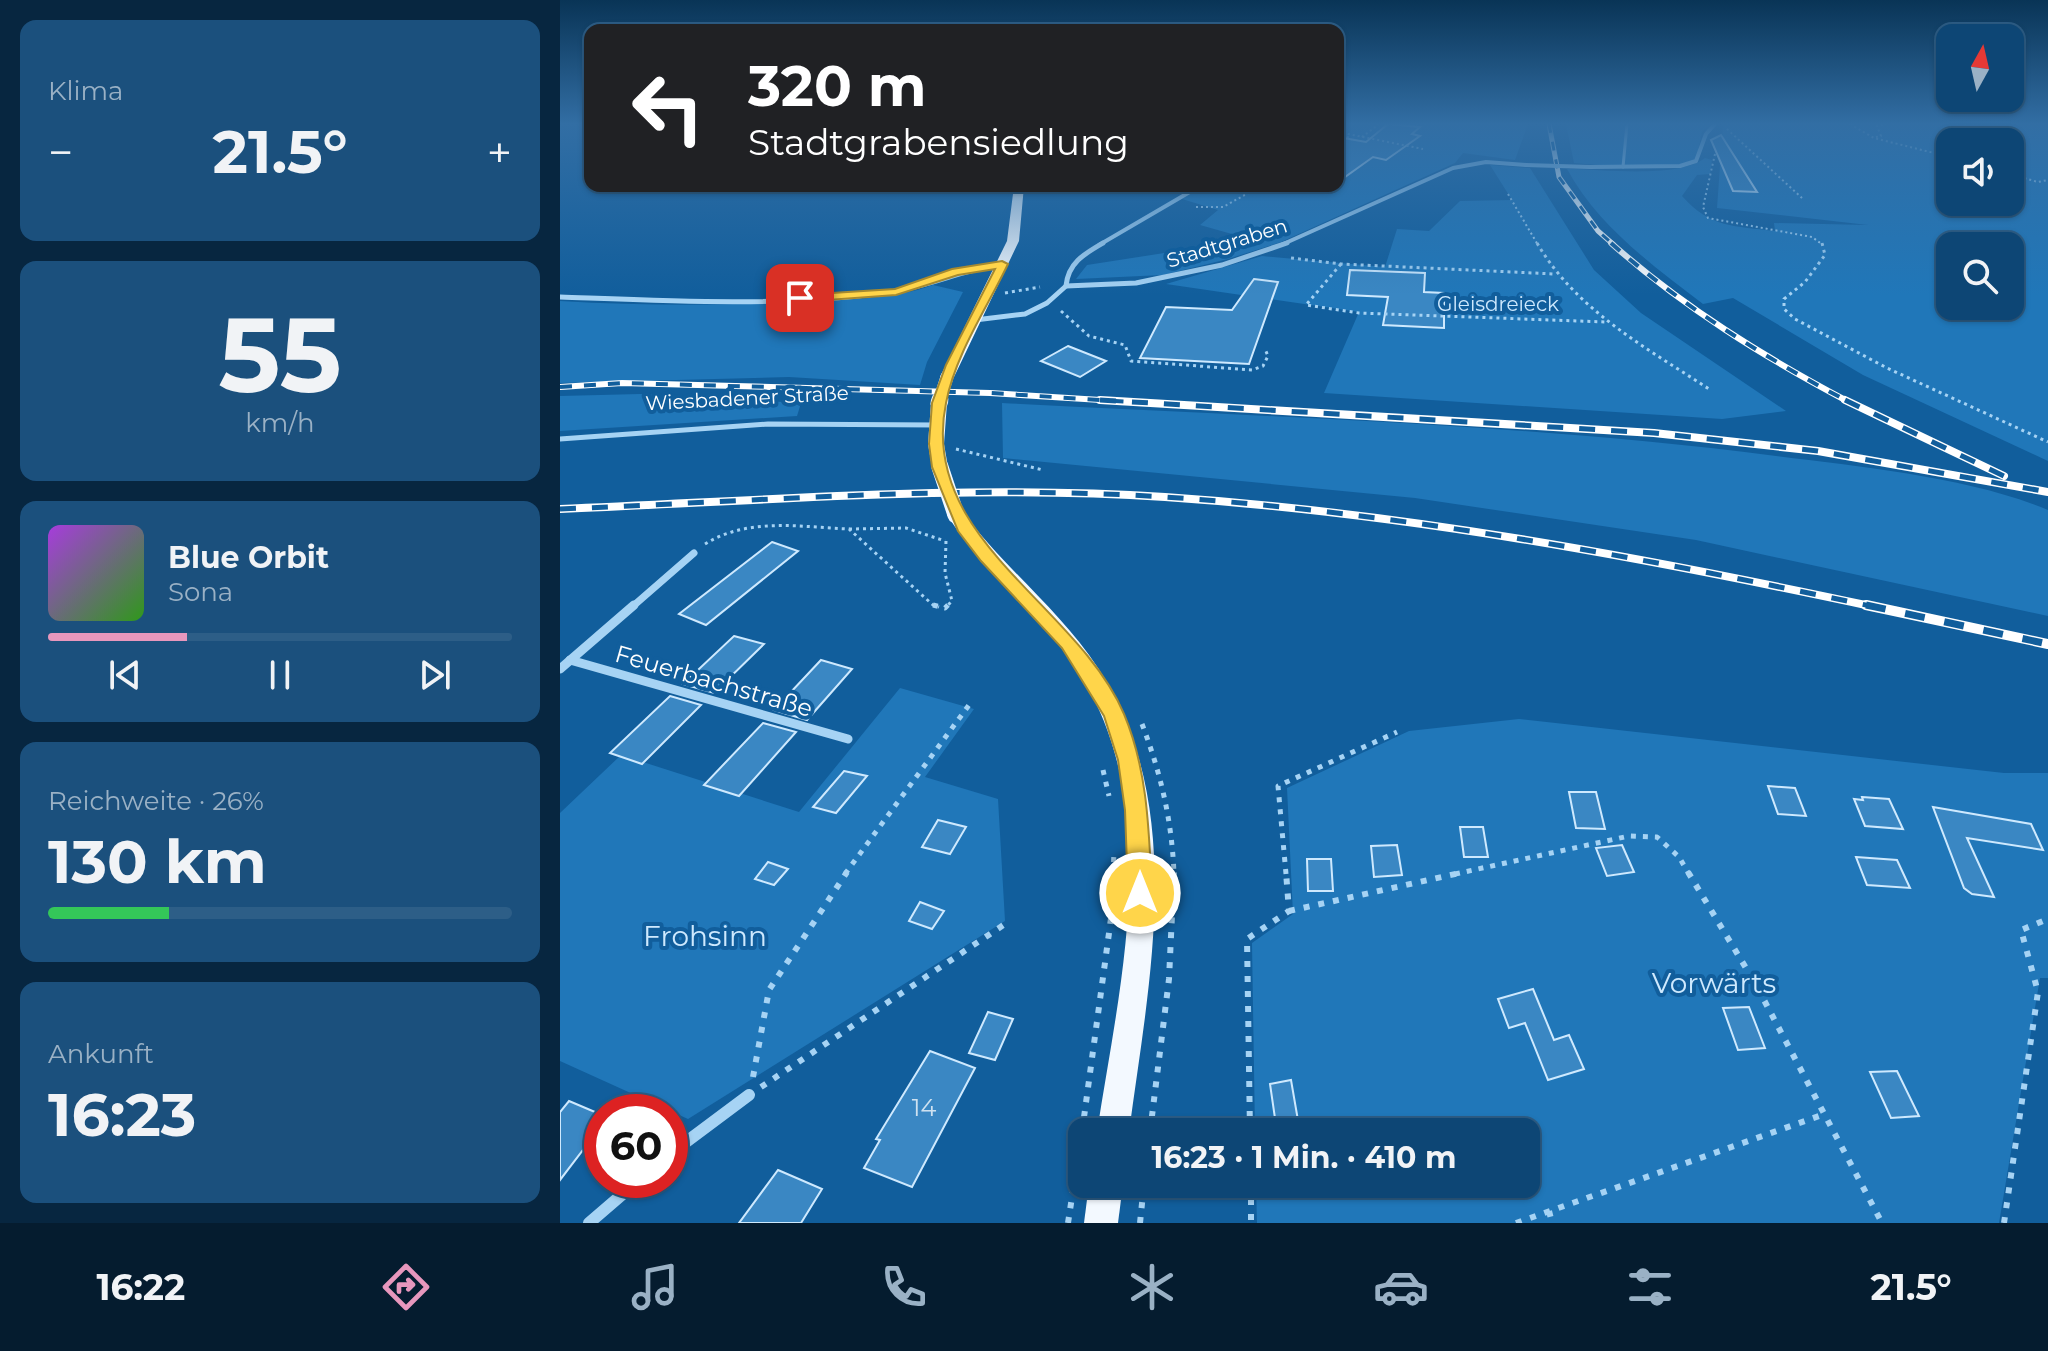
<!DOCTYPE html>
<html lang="de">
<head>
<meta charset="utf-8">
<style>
	body { margin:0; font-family:Montserrat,sans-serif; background:#1b507d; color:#f1f3f6; height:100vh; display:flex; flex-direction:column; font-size:30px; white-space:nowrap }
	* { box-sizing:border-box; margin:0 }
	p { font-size:26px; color:#9ab1c5 }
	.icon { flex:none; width:44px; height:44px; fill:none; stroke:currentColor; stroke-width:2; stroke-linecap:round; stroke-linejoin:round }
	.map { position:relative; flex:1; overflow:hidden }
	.panel { display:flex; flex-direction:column; gap:20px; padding:20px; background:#072640; width:560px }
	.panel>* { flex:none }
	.guide { position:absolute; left:24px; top:24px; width:760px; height:168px; border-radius:16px; box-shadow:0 2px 6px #0004,0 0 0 2px #2d5e87; background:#202124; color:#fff; overflow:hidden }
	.needle { width:52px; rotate:8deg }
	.controls { position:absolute; left:1376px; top:24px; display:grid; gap:16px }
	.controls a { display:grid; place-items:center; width:88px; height:88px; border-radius:16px; background:#0d4675; box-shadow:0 2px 6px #0004,0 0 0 2px #2d5e87; font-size:40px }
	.speed { position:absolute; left:24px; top:1094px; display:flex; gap:16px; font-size:40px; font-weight:700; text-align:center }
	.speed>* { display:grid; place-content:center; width:104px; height:104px; border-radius:50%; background:#0d4675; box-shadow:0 2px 6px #0004,0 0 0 2px #2d5e87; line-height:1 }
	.speed .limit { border:12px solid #d22; background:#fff; color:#111 }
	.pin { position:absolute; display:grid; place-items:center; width:68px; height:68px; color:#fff; margin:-34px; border-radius:16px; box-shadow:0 4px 12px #0006 }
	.me { position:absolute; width:88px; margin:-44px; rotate:0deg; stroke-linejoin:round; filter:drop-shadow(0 0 6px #0008) }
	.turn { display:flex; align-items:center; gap:28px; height:168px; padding:0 32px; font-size:36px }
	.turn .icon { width:104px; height:104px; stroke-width:2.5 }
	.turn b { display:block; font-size:56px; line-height:68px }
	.big { font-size:60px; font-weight:700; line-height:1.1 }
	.panel .widget { flex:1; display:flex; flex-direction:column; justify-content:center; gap:12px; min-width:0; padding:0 28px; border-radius:16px; background:#1b507d }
	.panel .dial { align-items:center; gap:0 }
	.dial b { font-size:104px; line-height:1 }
	.song { display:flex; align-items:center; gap:24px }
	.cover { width:96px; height:96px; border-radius:12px; background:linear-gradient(135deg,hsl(280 70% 55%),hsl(110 70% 35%)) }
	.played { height:8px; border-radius:4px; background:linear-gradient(90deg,#e797bd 30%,#2d5e87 30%) }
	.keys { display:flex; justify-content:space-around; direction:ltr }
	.heat { display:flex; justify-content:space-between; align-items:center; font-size:44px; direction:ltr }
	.charge { height:12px; border-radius:6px; background:linear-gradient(90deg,#34c759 26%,#2d5e87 0) }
	.trip { position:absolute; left:508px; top:1118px; width:472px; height:80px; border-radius:16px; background:#0d4675; box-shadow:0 2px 6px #0004,0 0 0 2px #2d5e87; font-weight:700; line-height:80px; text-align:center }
	.dock { display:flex; height:128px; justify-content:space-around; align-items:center; background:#051c2f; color:#9ab1c5 }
	.dock .icon { width:56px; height:56px }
	.dock .active { color:#e797bd }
	.dock b { font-size:36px; color:#f1f3f6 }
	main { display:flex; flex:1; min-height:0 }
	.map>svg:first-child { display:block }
	.green { fill:#2077b9; fill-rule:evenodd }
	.building { fill:#3a87c3; stroke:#cee9fe; stroke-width:2 }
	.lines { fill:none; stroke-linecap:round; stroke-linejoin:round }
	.path-far3 { stroke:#a6d3f4; stroke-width:2; stroke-dasharray:2 3; stroke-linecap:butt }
	.path-far2 { stroke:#a6d3f4; stroke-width:3; stroke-dasharray:3 4; stroke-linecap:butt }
	.path-far1 { stroke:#a6d3f4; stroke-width:5; stroke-dasharray:5 7; stroke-linecap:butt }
	.path { stroke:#a6d3f4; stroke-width:6; stroke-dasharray:6 9; stroke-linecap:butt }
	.service-far1 { stroke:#a6d3f4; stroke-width:3 }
	.service { stroke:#a6d3f4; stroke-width:5 }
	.minor-far4 { stroke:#a6d3f4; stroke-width:4 }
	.minor-far3 { stroke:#a6d3f4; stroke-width:5 }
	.minor-far2 { stroke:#a6d3f4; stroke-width:7 }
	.minor-far1 { stroke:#a6d3f4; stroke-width:9 }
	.minor { stroke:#a6d3f4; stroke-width:12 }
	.primary { fill:#f3f9ff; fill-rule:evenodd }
	.rail-far3-casing { stroke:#fff; stroke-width:5 }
	.rail-far2-casing { stroke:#fff; stroke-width:6 }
	.rail-far1-casing { stroke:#fff; stroke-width:8 }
	.rail-casing { stroke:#fff; stroke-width:10 }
	.rail-far3 { stroke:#115e9c; stroke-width:3; stroke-dasharray:9; stroke-linecap:butt }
	.rail-far2 { stroke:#115e9c; stroke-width:4; stroke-dasharray:12; stroke-linecap:butt }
	.rail-far1 { stroke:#115e9c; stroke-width:5; stroke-dasharray:16; stroke-linecap:butt }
	.rail { stroke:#115e9c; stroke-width:7; stroke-dasharray:20; stroke-linecap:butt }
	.minor-bridge { stroke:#a6d3f4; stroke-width:4 }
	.primary-bridge-far1 { stroke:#f3f9ff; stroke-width:13 }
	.primary-bridge { stroke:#f3f9ff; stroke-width:17 }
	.route { fill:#ffd54a; stroke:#a68a30; stroke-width:2 }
	.labels { text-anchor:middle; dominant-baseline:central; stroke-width:8; stroke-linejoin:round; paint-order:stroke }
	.far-street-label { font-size:20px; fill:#fff; stroke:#115e9c }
	.far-park-label { font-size:20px; fill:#cee9fe; stroke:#115e9c }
	.street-label { font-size:24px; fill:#fff; stroke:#115e9c }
	.near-number-label { font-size:24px; fill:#cee1f0 }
	.near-park-label { font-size:28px; fill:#cee9fe; stroke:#115e9c }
</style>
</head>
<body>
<main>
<section class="panel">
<div class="widget"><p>Klima</p>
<div class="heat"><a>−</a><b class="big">21.5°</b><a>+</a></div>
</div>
<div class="widget dial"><b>55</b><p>km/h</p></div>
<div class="widget">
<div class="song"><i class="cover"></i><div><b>Blue Orbit</b><p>Sona</p></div></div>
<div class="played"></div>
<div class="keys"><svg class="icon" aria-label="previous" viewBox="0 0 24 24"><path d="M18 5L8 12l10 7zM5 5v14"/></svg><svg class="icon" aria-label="pause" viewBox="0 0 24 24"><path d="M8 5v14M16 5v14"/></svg><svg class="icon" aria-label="next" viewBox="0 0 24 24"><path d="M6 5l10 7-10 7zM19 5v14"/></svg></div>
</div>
<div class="widget"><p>Reichweite · 26%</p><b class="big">130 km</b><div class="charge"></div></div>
<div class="widget"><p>Ankunft</p><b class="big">16:23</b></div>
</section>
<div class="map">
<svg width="1488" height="1223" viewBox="0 0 1488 1223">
	<rect width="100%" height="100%" fill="#115e9c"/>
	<g class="green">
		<polygon points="778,124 968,124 955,160 903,153 895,163 721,242 668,259 603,275 516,279 527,265 630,249 679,236 640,225 658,210 622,199 643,186 778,186"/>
		<path d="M 1006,124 L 1151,124 L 1142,132 L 1136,161 C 1098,173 1053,166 1014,163 Z"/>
		<path d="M 1163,124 L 1488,124 L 1488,461 L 1303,375 L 1173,298 L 1143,304 C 1092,265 1038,226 1007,169 C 1044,169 1116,179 1145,158 L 1152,160 L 1150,174 L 1137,175 L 1122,196 C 1150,228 1175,226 1215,231 L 1214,223 L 1308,225 L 1157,208 ZM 1390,142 L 1450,142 L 1450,202 L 1390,202 ZM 1390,246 L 1450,246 L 1450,306 L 1390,306 Z"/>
		<polygon points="930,165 970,168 1034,270 1081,313 1226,411 1162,419 764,393 799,312 606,284 702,256 825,267 837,229 869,231 900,201 952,200"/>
		<path d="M 373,285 L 403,292 L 367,362 L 360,385 L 229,377 L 0,383 L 0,301 C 85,306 167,306 252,301 C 294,299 334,299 373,285 Z"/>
		<polygon points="80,394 241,403 237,416 0,431 0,396"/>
		<path d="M 442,403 C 699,417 961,423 1216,456 C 1302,467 1409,477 1488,510 L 1488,616 L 1136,540 L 855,498 L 443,458 Z"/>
		<polygon points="340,688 414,709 365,777 438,799 445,921 128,1119 0,1061 0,813 61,755 239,812"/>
		<polygon points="959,719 1444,773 1488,773 1488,978 1480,978 1439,1223 697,1223 696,1184 966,1184 966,1132 695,1132 692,943 733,914 727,788 849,731"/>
	</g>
	<g class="building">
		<polygon points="828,124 860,127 852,134 860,136 826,160 813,157 778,182 778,137 806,142"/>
		<polygon points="1161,135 1197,192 1173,191 1151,140"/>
		<polygon points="790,270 865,273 864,292 884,293 884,328 823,325 828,297 787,295"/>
		<polygon points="694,279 718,282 689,364 580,358 606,307 672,310"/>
		<polygon points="508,346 546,361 520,377 481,361"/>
		<polygon points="212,542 238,551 146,625 119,614"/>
		<polygon points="174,636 204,644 154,693 123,684"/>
		<polygon points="261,660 292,669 247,720 214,710"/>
		<polygon points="110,696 141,705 82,764 50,753"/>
		<polygon points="203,723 236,732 179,796 144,785"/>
		<polygon points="284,771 307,776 276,813 253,807"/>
		<polygon points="1208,786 1235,788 1246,816 1218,814"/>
		<polygon points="1009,792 1036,792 1045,829 1016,828"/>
		<polygon points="1302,797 1329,799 1343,829 1305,826 1294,799 1303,800"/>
		<polygon points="1373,807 1471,824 1483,850 1407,838 1434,897 1412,894 1404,888"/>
		<polygon points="378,820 406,827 390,854 362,847"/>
		<polygon points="900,827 923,827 928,857 904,857"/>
		<polygon points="837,845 842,875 814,877 811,846"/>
		<polygon points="1062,845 1074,872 1047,876 1036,848"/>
		<polygon points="1296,857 1337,860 1350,888 1307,885"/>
		<polygon points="747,859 771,859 773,891 748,891"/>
		<polygon points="208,862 228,869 214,885 195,879"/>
		<polygon points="360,902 384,911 372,929 349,921"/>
		<polygon points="973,989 994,1040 1009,1035 1024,1069 988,1080 965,1023 949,1028 938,999"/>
		<polygon points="1189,1007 1205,1048 1178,1050 1163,1008"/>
		<polygon points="428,1012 453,1019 435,1060 409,1053"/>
		<polygon points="370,1051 415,1068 352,1187 304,1168 320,1140 316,1139"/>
		<polygon points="1337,1071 1359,1116 1331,1118 1310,1072"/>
		<polygon points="731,1080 740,1132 717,1132 710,1084"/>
		<polygon points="9,1101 42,1115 42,1125 0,1180 0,1112"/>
		<polygon points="218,1170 262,1189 241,1223 179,1223"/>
	</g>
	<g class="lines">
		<g class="path-far3">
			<polyline points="1290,124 1314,138 1390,157"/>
			<polyline points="1167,129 1242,198"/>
			<polyline points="778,132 863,149"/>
			<polyline points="802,137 819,124"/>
			<polyline points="1316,137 1321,136 1317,126 1327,124"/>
			<polyline points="778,142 790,136"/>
			<polyline points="1155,154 1143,207 1148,218 1252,237 1263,245"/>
			<polyline points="1450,174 1478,182 1488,180"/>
			<polyline points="948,194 978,245"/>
			<polyline points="636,207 663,207 701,186"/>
		</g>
		<g class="path-far2">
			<path d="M 977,243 C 1016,310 1085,347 1149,389"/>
			<polyline points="1262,243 1265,255 1245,282 1224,299 1224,309 1235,319 1327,368 1488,442"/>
			<polyline points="731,258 781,264 995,274"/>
			<polyline points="781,264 746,305 799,313 1046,322"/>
			<polyline points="445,293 480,287"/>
			<polyline points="501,311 529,336 565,345 571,361 692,370 703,366 708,356 705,349"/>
			<polyline points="396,449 483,470"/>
			<polyline points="289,529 346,528 385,541"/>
			<polyline points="386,541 385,573 392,601 386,607"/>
			<path d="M 145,544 C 189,517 240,527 289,529 L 373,605 L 379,607"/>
		</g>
		<g class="path-far1">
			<polyline points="373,605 385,608 388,605"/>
			<path d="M 582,724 C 601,774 612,821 614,874"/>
			<polyline points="543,770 549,796"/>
			<polyline points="285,874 409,705"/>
			<polyline points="553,874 554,853"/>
			<polyline points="726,874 718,786 837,732"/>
			<polyline points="895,874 1069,836 1097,837 1119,857 1129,874"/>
		</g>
		<g class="path">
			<polyline points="1128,872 1195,983 1322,1223"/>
			<polyline points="729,911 904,872"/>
			<polyline points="193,1077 209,990 287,872"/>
			<polyline points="201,1087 448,922"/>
			<polyline points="522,1132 552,911 553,872"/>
			<polyline points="590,1132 609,979 614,872"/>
			<polyline points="690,1132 687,939 729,911 726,872"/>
			<polyline points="691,1184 691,1223"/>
			<polyline points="989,1211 992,1223"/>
			<polyline points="508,1223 522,1132"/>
			<polyline points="580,1223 584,1184"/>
			<polyline points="956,1223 1262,1115"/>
			<polyline points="1444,1223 1478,992 1461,930 1488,919"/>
		</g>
		<polyline class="service-far1" points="1063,167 1067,124"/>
		<polyline class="service" points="0,439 208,424 377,425"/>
		<g class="minor-far4">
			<polyline points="1030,167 1120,166 1136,161 1146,134 1155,124"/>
			<polyline points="539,245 640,186"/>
			<polyline points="721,245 893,168 926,162 966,165"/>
		</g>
		<g class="minor-far3">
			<path d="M 506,286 C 508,263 524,254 543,243"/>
			<path d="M 0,297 C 108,301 217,307 324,293 C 365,288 401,270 442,264"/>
			<polyline points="415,320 465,314 487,303 506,286 576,283 662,265 727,243"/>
		</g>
		<polyline class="minor-far2" points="72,607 134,553"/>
		<g class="minor-far1">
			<polyline points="10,660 288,739"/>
			<polyline points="0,669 74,605"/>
		</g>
		<g class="minor">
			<polyline points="110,1154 189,1095"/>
			<polyline points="29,1223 79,1180"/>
		</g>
		<g class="primary">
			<polygon points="454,186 464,186 459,241 394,377 392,380 382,380 380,377 447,241"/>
			<polygon points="379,398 387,403 384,444 388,467 380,472 372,467 368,444 371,403"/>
			<path d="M 396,509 L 402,511 C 443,567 500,610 538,668 C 628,805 589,981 569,1132 L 537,1132 C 559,987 604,814 523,679 C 486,618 426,575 387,515 Z"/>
			<polygon points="529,1184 563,1184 558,1223 524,1223"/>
		</g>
		<g class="rail-far3-casing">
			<polyline id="rail-far3" points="989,124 999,177 1038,231 1054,245"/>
		</g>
		<g class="rail-far2-casing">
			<g id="rail-far2">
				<path d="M 1051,243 C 1123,307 1204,357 1289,402"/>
				<polyline points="0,387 62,383 430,393 573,402"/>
			</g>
		</g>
		<g class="rail-far1-casing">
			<g id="rail-far1">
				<polyline points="540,400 1094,433 1258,451 1488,492"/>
				<polyline points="1285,400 1444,476"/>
				<path d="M 0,509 C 201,501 404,484 605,497 C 845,513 1081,557 1315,607"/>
			</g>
		</g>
		<g class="rail-casing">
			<polyline id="rail" points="1306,605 1488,644"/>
		</g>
		<use href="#rail-far3" class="rail-far3"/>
		<use href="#rail-far2" class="rail-far2"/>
		<use href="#rail-far1" class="rail-far1"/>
		<use href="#rail" class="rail"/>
		<polyline class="minor-bridge" points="966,165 1030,167"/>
		<polyline class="primary-bridge-far1" points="379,402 387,377"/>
		<g class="primary-bridge">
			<polyline points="379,403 380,400"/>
			<polyline points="380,467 396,515"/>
		</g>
	</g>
	<linearGradient id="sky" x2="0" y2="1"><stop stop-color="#093456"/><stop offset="0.42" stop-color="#326ea4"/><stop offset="1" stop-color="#326ea4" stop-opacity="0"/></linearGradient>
	<rect width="1488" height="295" fill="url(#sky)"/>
	<path class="route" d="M 442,261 L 448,264 C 427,308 395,355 386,403 C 358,539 518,605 564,714 C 588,771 589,832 592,893 L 589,901 L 580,905 L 572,901 L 568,893 L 565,810 L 558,760 L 544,716 L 502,648 L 421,561 L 398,531 L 372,467 L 369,444 L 372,403 L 386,365 L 435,269 L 398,275 L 336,295 L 240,302 L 234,298 L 240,295 L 335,289 L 392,269 Z"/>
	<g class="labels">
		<g class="far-street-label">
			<text transform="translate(667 243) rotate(-17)">Stadtgraben</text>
			<text transform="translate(187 398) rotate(-3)">Wiesbadener Straße</text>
		</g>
		<g class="far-park-label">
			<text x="938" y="304">Gleisdreieck</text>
		</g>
		<g class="street-label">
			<text transform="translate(154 681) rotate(16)">Feuerbachstraße</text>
		</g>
		<g class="near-number-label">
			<text x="364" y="1107">14</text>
		</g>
		<g class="near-park-label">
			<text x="145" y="936">Frohsinn</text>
			<text x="1154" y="983">Vorwärts</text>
		</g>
	</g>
</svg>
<div class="controls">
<a><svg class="needle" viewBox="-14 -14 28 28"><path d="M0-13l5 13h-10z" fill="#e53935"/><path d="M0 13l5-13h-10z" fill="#9ab1c5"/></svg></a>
<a><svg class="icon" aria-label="sound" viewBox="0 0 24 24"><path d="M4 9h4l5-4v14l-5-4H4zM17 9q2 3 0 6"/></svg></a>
<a><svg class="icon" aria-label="search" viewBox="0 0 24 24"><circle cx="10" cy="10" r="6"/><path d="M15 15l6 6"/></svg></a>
</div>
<div class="speed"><div class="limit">60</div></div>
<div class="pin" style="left:240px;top:298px;background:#d93025"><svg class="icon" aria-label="arrive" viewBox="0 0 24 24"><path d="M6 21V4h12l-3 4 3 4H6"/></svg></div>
<svg class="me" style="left:580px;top:893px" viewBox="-20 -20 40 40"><circle r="17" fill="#ffd54a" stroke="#fff" stroke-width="3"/><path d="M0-11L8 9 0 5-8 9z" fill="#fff"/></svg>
<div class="trip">16:23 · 1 Min. · 410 m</div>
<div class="guide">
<div class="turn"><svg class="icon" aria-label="left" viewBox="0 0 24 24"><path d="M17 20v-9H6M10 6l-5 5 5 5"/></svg><div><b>320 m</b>Stadtgrabensiedlung</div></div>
</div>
</div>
</main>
<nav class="dock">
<b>16:22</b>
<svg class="icon active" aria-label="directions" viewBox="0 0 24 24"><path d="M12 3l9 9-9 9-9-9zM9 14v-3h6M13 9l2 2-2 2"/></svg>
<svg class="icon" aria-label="music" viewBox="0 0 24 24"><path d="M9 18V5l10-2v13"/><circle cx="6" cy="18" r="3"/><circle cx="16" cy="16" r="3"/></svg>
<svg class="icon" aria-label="phone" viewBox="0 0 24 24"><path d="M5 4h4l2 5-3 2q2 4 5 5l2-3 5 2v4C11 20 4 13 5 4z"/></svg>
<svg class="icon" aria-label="climate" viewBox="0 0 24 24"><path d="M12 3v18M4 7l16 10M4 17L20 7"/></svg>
<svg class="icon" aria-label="car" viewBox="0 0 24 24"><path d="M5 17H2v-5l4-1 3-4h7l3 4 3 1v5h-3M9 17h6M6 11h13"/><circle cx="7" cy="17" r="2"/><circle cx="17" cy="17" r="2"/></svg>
<svg class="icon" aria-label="filters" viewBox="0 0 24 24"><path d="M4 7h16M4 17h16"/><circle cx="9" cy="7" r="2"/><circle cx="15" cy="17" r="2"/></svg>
<b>21.5°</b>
</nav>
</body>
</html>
